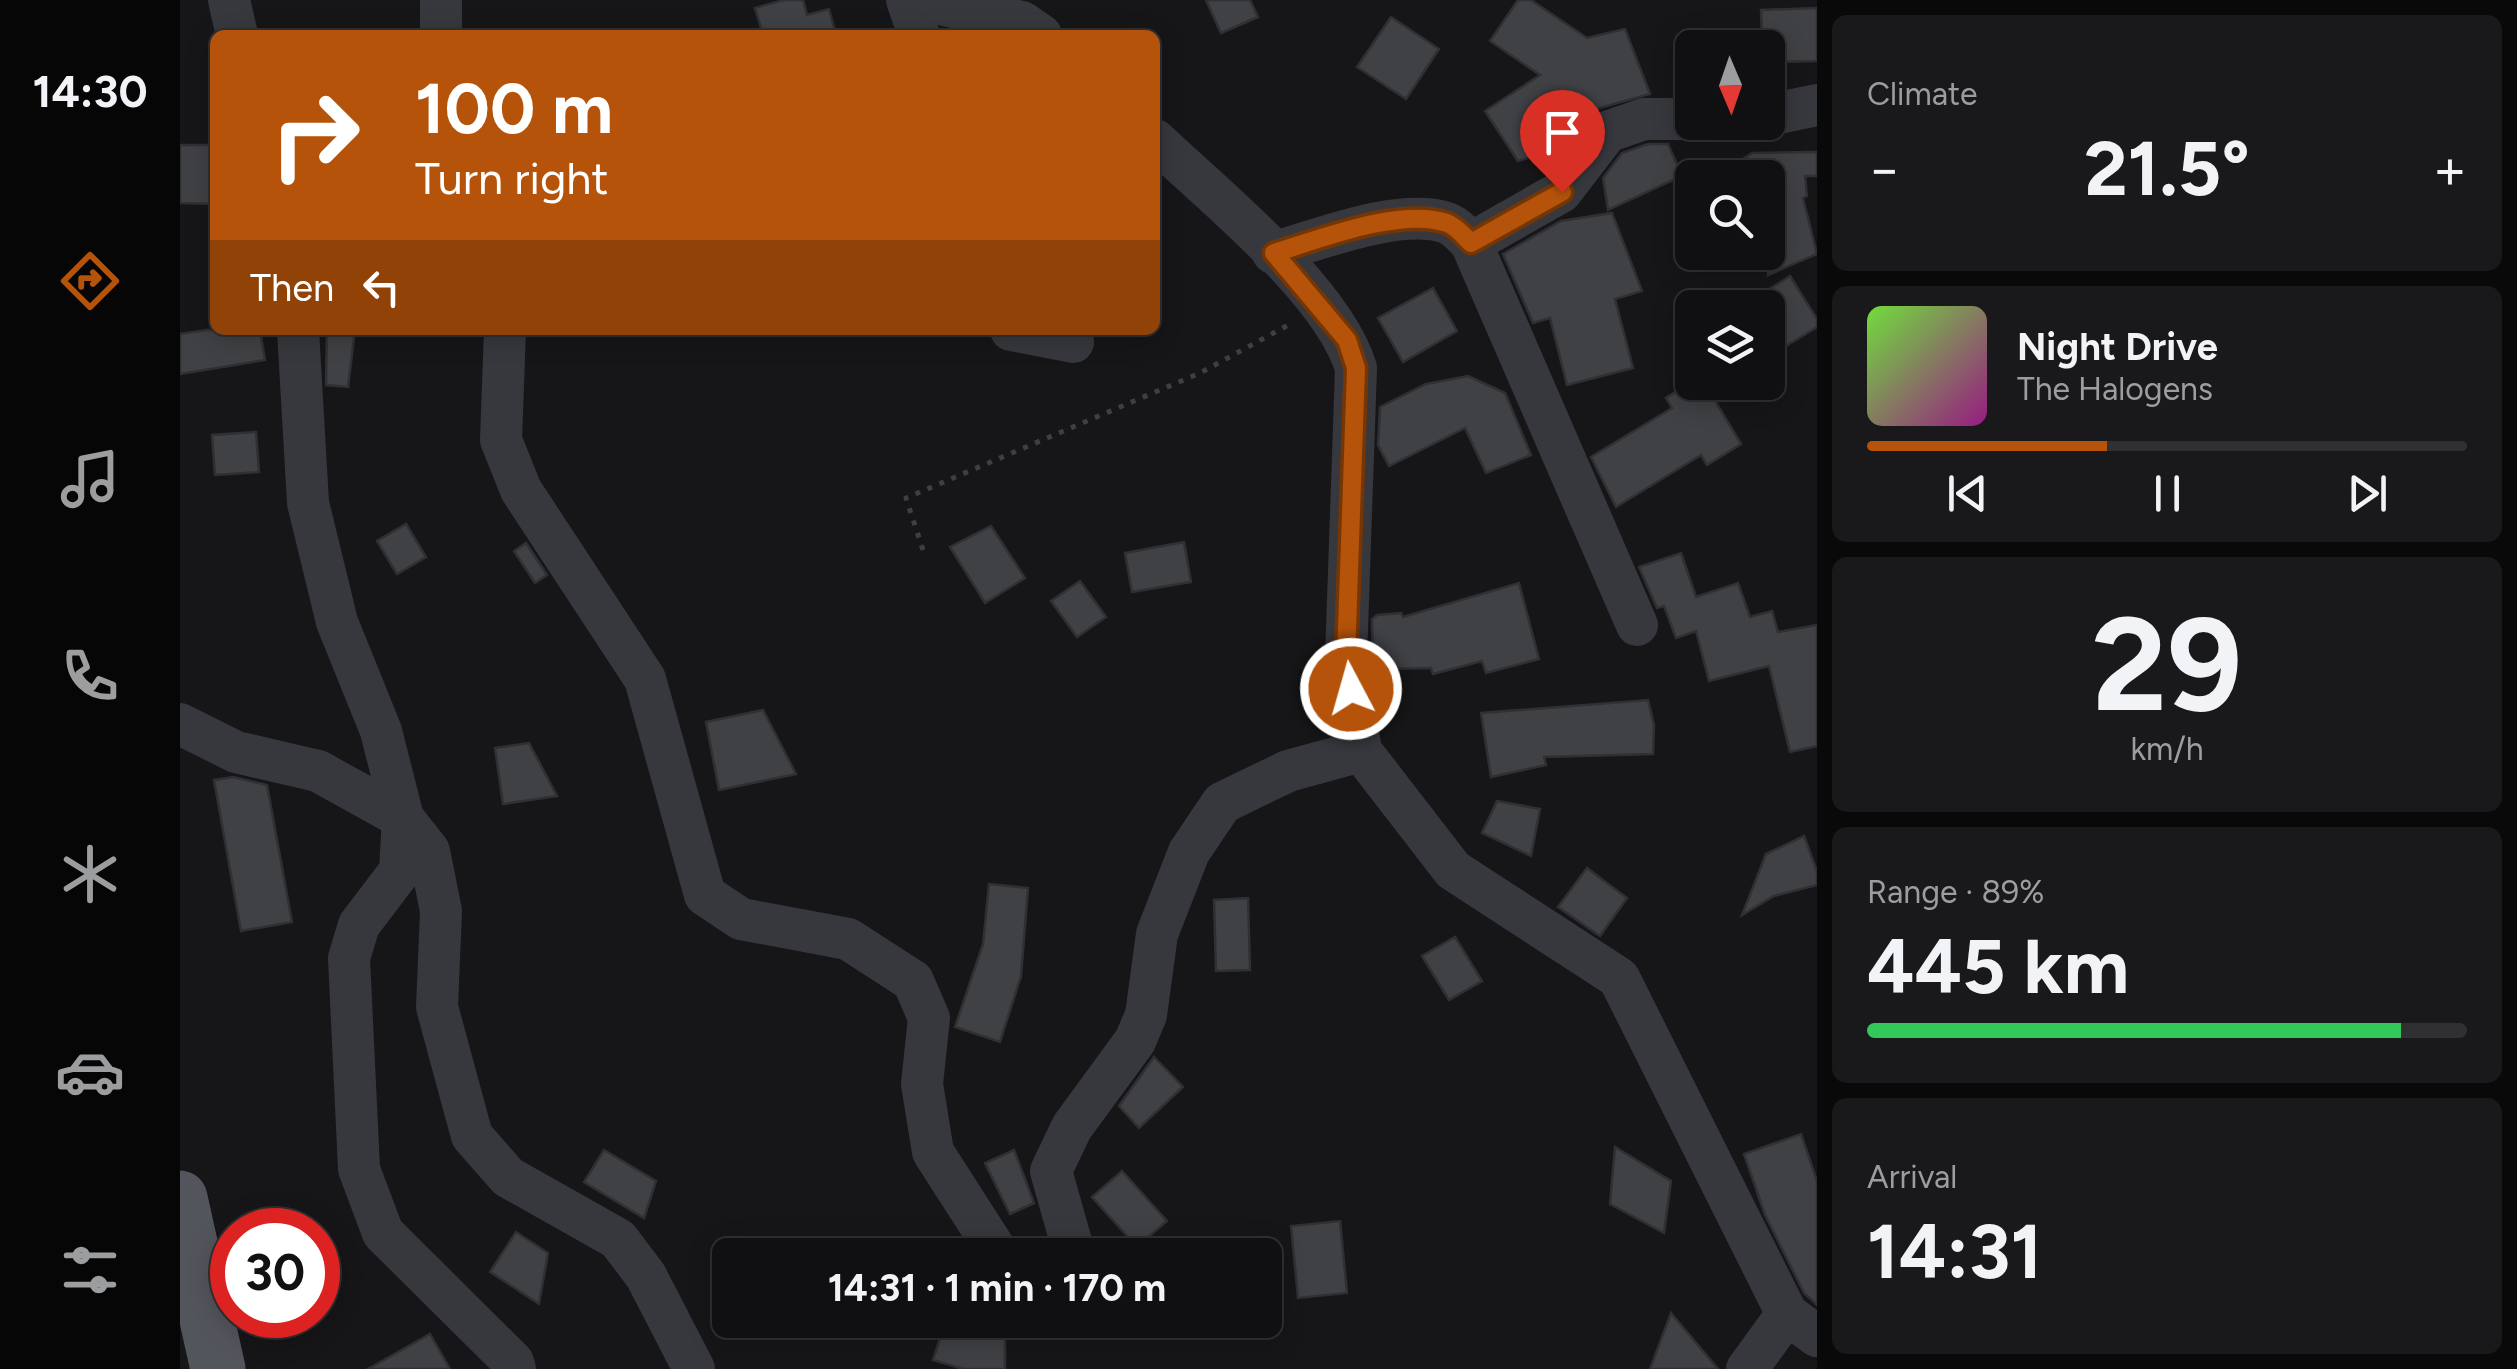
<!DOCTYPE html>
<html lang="en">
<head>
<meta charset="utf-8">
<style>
	body { margin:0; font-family:Figtree,sans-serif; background:#19191b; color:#f1f3f6; height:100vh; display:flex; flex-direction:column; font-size:38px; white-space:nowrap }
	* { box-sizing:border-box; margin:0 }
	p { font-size:32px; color:#9c9d9f }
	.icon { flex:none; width:55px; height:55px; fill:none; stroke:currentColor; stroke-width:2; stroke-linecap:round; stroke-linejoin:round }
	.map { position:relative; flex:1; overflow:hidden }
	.drawer { display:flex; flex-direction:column; gap:15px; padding:15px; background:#09090a; width:700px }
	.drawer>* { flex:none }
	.guide { position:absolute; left:30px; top:30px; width:950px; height:305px; border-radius:15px; box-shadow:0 5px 25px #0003,0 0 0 2px #303032; background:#b45309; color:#fff; overflow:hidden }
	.needle { width:65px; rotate:178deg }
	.fabs { position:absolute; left:1495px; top:30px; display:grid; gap:20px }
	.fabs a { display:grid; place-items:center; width:110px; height:110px; border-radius:15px; background:#101012; box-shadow:0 5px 25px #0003,0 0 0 2px #303032; font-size:50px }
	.speed { position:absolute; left:30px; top:1208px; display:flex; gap:20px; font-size:50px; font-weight:700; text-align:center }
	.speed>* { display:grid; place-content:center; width:130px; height:130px; border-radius:50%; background:#101012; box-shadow:0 5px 25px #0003,0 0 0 2px #303032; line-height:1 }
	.speed .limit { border:15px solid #d22; background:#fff; color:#111 }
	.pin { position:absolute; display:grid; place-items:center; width:85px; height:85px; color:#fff; margin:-102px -42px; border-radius:50% 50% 50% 0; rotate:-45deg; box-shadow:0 0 10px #0007 }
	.pin .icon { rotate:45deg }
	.me { position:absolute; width:110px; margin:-55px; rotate:354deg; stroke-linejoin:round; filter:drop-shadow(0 0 8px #0008) }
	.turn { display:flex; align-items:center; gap:35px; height:210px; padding:0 40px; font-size:45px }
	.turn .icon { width:130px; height:130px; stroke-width:2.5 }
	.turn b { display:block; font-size:70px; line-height:85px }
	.then { display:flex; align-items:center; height:95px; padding:0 40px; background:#0003; gap:20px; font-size:38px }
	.big { font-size:75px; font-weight:700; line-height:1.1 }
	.drawer .tile { flex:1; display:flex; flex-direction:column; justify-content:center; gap:15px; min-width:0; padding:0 35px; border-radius:15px; background:#19191b }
	.drawer .dial { align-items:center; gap:0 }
	.dial b { font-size:130px; line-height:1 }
	.song { display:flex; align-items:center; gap:30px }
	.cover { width:120px; height:120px; border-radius:15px; background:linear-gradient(135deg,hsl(100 70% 55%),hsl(310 70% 35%)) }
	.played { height:10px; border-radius:5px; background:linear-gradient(90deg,#b45309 40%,#303032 40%) }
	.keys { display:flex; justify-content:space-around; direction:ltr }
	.heat { display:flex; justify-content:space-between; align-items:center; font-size:55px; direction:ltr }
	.charge { height:15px; border-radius:8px; background:linear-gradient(90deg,#34c759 89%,#303032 0) }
	.trip { position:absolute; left:532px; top:1238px; width:570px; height:100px; border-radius:15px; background:#101012; box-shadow:0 5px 25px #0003,0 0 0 2px #303032; font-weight:700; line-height:100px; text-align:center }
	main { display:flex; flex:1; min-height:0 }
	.tab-bar { display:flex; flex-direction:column; width:180px; justify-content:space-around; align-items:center; background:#060607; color:#9c9d9f }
	.tab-bar .icon { width:70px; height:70px }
	.tab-bar .selected { color:#b45309 }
	.tab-bar b { font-size:45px; color:#f1f3f6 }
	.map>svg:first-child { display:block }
	.building { fill:#404145; stroke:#303034; stroke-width:2.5 }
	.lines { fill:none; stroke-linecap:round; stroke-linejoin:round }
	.path { stroke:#3d3f44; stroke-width:5; stroke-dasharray:5 8; stroke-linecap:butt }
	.minor { stroke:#37383d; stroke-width:42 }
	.major { stroke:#53555c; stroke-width:55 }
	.route-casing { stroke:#753606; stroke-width:25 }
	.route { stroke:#b45309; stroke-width:18 }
</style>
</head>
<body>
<main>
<nav class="tab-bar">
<b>14:30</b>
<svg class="icon selected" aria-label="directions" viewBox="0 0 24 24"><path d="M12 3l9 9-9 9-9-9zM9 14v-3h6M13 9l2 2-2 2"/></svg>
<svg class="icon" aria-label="music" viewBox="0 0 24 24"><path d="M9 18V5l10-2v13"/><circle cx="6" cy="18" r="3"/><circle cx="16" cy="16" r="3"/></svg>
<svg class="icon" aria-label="phone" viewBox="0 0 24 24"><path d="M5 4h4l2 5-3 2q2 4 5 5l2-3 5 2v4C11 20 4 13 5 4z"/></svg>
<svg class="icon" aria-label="climate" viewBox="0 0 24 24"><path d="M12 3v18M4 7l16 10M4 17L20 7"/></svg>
<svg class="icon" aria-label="car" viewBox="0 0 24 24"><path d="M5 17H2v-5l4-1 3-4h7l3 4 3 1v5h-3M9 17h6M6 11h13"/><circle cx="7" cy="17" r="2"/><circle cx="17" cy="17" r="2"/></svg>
<svg class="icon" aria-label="filters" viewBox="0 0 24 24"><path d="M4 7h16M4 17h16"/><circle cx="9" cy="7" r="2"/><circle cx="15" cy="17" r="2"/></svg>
</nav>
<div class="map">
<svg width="1637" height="1369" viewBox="0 0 1637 1369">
	<rect width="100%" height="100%" fill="#161618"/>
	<g class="building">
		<polygon points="604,0 623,0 627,15 649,9 656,35 583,35 575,8"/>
		<polygon points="1026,0 1070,0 1078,17 1041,33"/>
		<polygon points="1338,0 1351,0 1407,38 1445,29 1470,94 1419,108 1385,146 1338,161 1305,111 1360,75 1310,41"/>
		<polygon points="1637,8 1637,61 1594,62 1582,39 1581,10"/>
		<polygon points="1211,17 1259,49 1226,99 1177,67"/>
		<polygon points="1468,144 1488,144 1502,176 1428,210 1423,178 1442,153"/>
		<polygon points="0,145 35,145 35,204 0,203"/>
		<polygon points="1637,152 1637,176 1625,176 1627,196 1623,198 1637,254 1588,275 1588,178 1534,178 1572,153"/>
		<polygon points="1432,213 1462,291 1435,299 1453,368 1387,385 1370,318 1353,323 1323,254 1381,221"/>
		<polygon points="1610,276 1637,319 1637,327 1588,357 1588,290"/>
		<polygon points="1253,288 1277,331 1223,362 1198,318"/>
		<polygon points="27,330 80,330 85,360 0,374 0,334"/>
		<polygon points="147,330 175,330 168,387 146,385"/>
		<polygon points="1288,376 1325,393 1351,455 1306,473 1285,428 1209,466 1198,445 1200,407 1246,384"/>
		<polygon points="1511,382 1524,382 1561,444 1527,465 1521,455 1436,507 1411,457 1492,408 1486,398"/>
		<polygon points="76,432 79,472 35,475 32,435"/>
		<polygon points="226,524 246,557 217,574 197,541"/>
		<polygon points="811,526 845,578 805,603 770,547"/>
		<polygon points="1004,542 1011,582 952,592 945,553"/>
		<polygon points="346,543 367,575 355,583 334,551"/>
		<polygon points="1501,553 1516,597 1558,583 1570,617 1592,611 1598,632 1637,625 1637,746 1610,752 1589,666 1529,681 1516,631 1496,638 1484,606 1477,608 1459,567"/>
		<polygon points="900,581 926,617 897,637 871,601"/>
		<polygon points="1339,583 1359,659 1306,673 1302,661 1253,674 1251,668 1193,669 1192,619 1197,615 1221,613 1223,617"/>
		<polygon points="1468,700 1474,725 1473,754 1364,757 1366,765 1311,777 1301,713"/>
		<polygon points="583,710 616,774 539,790 526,722"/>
		<polygon points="349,743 377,796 323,804 315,748"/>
		<polygon points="53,777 87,785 112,922 61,931 34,780"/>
		<polygon points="1317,801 1360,809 1351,856 1302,833"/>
		<polygon points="1624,836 1637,871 1637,885 1594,896 1562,915 1586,854"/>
		<polygon points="1407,868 1447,898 1420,936 1378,907"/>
		<polygon points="809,884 848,888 841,976 820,1042 775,1027 803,944"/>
		<polygon points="1068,898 1070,970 1036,971 1034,900"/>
		<polygon points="1275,937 1302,981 1269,1000 1242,956"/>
		<polygon points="974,1057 1003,1087 959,1128 939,1106"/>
		<polygon points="1621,1134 1637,1181 1637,1305 1624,1293 1585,1215 1564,1154"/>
		<polygon points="1435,1147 1491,1181 1484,1233 1430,1204"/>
		<polygon points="424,1150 476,1181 464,1218 404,1182"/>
		<polygon points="834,1150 854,1203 830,1214 805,1163"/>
		<polygon points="942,1171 987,1221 957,1247 912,1197"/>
		<polygon points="1160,1221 1167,1293 1118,1298 1111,1226"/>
		<polygon points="336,1232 368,1253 359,1304 310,1272"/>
		<polygon points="1491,1313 1538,1369 1470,1369"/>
		<polygon points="763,1329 825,1329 825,1369 783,1369 753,1360"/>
		<polygon points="250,1334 270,1369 188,1369"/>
	</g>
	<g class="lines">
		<polyline class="path" points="743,550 726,498 1020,373 1112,323"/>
		<g class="minor">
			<polyline points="49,0 57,35"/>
			<polyline points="261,0 261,35"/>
			<polyline points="727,0 739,35"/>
			<polyline points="758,0 764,5 842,22 861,35"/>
			<polyline points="1588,115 1637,105"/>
			<path d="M 975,140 C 1035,197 1152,290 1176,368 L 1166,658 L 1181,751 L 1273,870 L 1439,978 L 1607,1314 L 1637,1336"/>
			<polyline points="1291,243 1381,192 1427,132 1464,119 1512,119"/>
			<path d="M 1093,253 C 1140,239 1221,207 1267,223 C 1277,227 1284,236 1291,243 L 1457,625"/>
			<polyline points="118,330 128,503 157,622 201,731 223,818 220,871 179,925 169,958 179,1169 203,1233 333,1362 335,1369"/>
			<polyline points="325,330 321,440 341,490 465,679 525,895 561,919 668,939 733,981 749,1018 742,1084 753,1152 819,1255"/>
			<polyline points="831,330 893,342"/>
			<polyline points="0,724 56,752 138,771 223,818 249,851 261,911 257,1007 292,1136 328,1177 438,1239 466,1276 514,1369"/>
			<polyline points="890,1255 891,1242 871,1171 892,1127 955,1041 966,1015 977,934 1009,852 1042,803 1108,771 1181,751"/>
			<polyline points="1567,1369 1607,1314"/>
		</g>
		<polyline class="major" points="0,1198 38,1369"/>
	</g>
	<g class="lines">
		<g class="route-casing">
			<path id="route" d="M 1171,689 L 1166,658 L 1176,368 L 1167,340 L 1094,253 C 1140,239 1221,207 1267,223 C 1277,227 1284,236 1291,243 L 1382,192"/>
		</g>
		<use href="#route" class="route"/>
	</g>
</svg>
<div class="fabs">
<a><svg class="needle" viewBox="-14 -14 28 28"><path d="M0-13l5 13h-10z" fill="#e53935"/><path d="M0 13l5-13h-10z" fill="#9c9d9f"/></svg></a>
<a><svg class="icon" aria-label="search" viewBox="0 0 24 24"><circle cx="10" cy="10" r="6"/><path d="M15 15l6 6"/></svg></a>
<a><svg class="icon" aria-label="layers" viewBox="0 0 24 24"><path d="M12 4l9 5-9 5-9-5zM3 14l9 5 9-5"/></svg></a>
</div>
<div class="speed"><div class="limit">30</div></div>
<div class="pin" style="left:1382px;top:192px;background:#d93025"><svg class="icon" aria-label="arrive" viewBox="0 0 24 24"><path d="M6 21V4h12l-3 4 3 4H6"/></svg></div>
<svg class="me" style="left:1171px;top:689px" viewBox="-20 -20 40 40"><circle r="17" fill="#b45309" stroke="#fff" stroke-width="3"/><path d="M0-11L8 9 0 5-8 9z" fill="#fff"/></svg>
<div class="trip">14:31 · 1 min · 170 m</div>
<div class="guide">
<div class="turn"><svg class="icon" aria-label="right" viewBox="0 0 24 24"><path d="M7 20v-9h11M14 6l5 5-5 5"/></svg><div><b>100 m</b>Turn right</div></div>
<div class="then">Then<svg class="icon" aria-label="left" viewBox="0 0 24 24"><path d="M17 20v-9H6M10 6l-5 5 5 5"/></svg></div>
</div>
</div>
<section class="drawer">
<div class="tile"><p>Climate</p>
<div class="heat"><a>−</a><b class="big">21.5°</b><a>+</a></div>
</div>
<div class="tile">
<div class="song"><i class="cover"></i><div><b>Night Drive</b><p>The Halogens</p></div></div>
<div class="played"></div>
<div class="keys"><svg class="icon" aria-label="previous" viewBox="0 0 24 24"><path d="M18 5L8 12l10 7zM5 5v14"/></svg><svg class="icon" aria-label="pause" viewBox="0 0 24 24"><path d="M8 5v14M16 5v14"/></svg><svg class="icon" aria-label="next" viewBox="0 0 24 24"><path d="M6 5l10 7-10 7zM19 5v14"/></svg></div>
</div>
<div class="tile dial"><b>29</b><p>km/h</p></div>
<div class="tile"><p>Range · 89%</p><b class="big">445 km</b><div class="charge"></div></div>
<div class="tile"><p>Arrival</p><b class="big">14:31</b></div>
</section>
</main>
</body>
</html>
